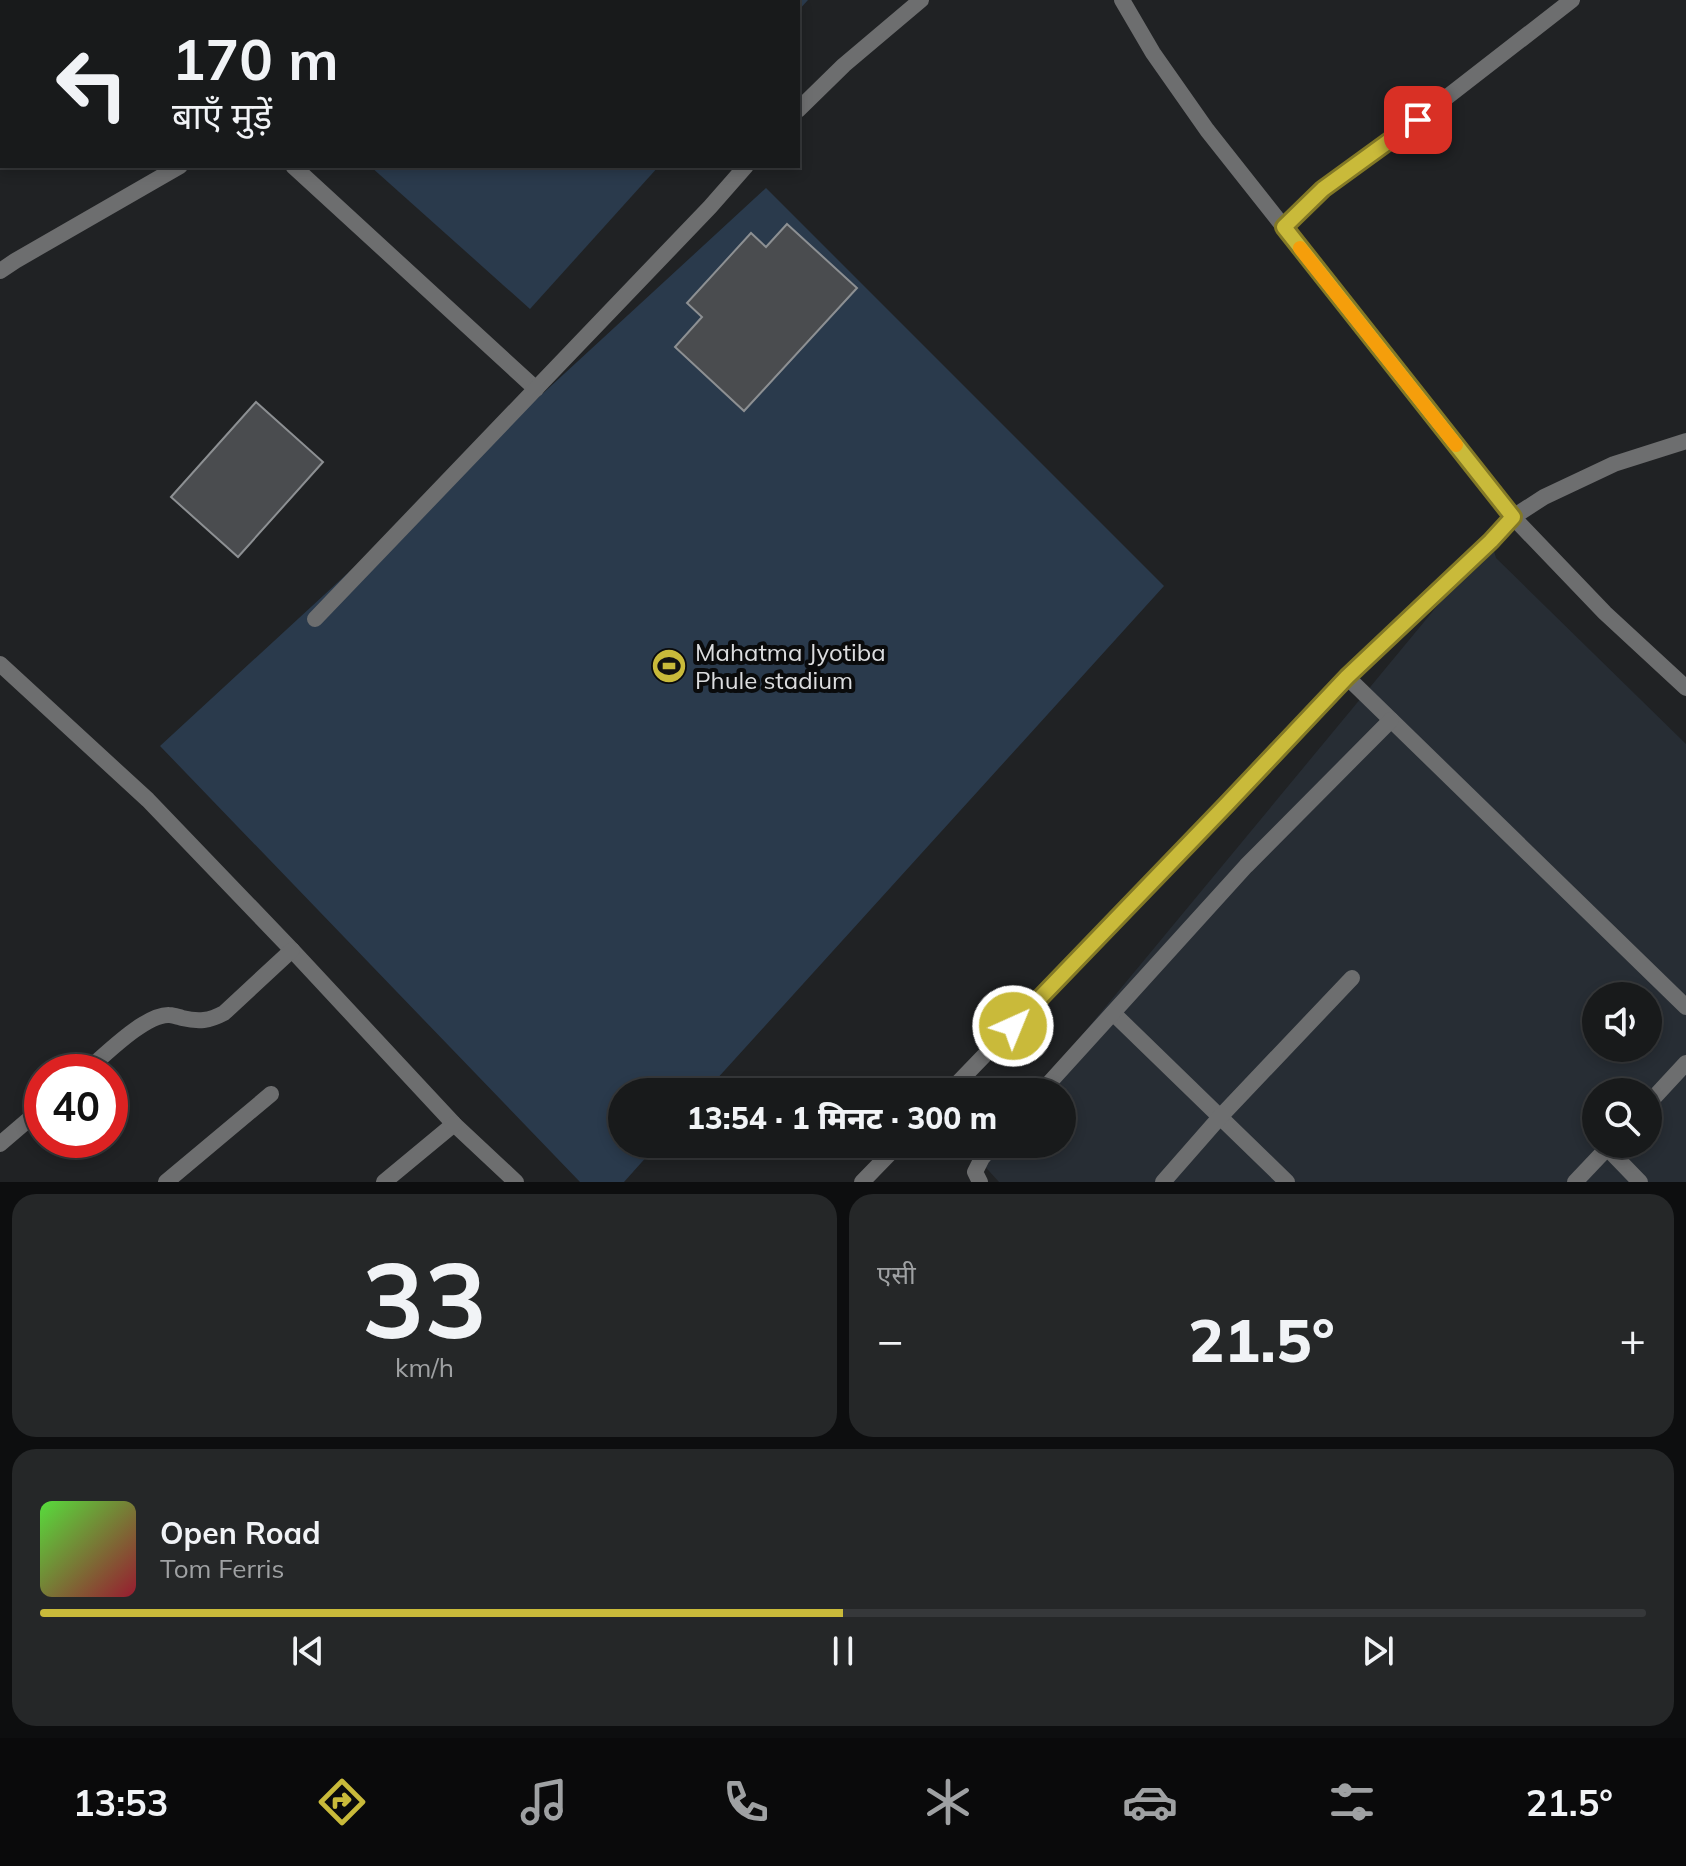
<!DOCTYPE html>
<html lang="hi">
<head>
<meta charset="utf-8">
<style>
	body { margin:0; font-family:Mulish,"Noto Sans Devanagari",sans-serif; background:#252728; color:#f1f3f6; height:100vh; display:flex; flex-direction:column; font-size:30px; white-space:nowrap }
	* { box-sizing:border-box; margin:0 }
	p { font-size:26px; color:#9fa1a3 }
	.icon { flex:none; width:44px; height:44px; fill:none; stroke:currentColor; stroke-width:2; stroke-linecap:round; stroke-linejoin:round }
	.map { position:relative; height:1182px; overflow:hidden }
	.panel { display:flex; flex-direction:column; gap:12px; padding:12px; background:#0d0e0f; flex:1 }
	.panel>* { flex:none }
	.top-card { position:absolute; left:0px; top:0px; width:800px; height:168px; box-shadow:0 4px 12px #0003,0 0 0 2px #36383a; background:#181a1b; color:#f1f3f6; overflow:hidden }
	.controls { position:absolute; left:1582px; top:982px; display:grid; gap:16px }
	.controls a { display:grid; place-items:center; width:80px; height:80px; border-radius:50%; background:#181a1b; box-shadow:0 4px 12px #0003,0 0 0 2px #36383a; font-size:40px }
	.speed { position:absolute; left:24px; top:1054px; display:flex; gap:16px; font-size:40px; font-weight:700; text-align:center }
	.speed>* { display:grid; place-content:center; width:104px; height:104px; border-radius:50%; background:#181a1b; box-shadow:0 4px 12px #0003,0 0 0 2px #36383a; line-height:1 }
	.speed .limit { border:12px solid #d22; background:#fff; color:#111 }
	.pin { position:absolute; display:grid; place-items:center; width:68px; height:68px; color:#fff; margin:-34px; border-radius:16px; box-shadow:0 4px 12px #0006 }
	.me { position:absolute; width:88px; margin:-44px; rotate:44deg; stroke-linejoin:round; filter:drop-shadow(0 0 6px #0008) }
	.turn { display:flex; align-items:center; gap:28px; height:168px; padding:0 40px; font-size:36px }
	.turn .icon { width:104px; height:104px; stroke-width:2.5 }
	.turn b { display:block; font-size:56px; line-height:68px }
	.big { font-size:60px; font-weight:800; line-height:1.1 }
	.panel .card { flex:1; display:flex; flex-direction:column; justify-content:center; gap:12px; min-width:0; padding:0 28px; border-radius:24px; background:#252728 }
	.panel .dial { align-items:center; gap:0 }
	.dial b { font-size:104px; line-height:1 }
	.song { display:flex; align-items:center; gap:24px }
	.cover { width:96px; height:96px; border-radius:12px; background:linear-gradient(135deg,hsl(110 70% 55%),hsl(350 70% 35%)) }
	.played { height:8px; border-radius:4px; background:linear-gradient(90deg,#c9ba3a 50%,#36383a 50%) }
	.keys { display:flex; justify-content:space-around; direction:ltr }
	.heat { display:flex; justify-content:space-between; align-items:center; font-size:44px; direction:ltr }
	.panel .tiles { flex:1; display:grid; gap:12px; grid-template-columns:1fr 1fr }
	.card:last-child { grid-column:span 2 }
	.trip { position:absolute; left:608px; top:1078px; width:468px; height:80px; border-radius:40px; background:#181a1b; box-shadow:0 4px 12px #0003,0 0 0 2px #36383a; font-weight:800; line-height:80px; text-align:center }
	.dock { display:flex; height:128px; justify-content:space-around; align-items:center; background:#0a0a0b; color:#9fa1a3 }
	.dock .icon { width:56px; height:56px }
	.dock .active { color:#c9ba3a }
	.dock b { font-size:36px; color:#f1f3f6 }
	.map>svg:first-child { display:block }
	.built { fill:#272d34; fill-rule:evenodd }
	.green { fill:#2a3a4c }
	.building { fill:#4a4c4f; stroke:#8d9093; stroke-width:2 }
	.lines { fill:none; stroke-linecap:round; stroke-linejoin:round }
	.service { stroke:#6d6e6f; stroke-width:16 }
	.minor { stroke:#6d6e6f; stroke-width:16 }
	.tertiary { stroke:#6d6e6f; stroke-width:16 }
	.route-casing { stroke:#837926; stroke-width:20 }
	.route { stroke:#c9ba3a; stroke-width:14 }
	.slow { stroke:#f59e0b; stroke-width:14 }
	.labels { text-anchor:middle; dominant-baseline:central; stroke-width:8; stroke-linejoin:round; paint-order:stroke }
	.poi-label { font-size:24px; fill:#dcdddf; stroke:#0a0b0c; text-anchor:start }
</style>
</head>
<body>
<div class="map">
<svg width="1686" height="1182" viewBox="0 0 1686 1182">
	<rect width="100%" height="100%" fill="#202224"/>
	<path class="built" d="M 1491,541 L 1496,558 L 1686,744 L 1686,1182 L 999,1182 L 979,1160 L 992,1144 L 1062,1144 L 1062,1092 L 1035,1092 ZM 1596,996 L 1648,996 L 1648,1048 L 1596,1048 ZM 1596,1092 L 1648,1092 L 1648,1144 L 1596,1144 Z"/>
	<g class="green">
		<polygon points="460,0 808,0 798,11 798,2 458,2"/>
		<polygon points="370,166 659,166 530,309"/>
		<polygon points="766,188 1164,586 705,1092 622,1092 622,1144 658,1144 624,1182 580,1182 160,746"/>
	</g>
	<g class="building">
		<polygon points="327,0 416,0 414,2 325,2"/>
		<polygon points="787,224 857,288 744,411 675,347 702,317 687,303 751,233 766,247"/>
		<polygon points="256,402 323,462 238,557 171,497"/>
	</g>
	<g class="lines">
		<g class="service">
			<polyline points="208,0 209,2"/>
			<polyline points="47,2 51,0"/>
			<polyline points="281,2 283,0"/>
			<polyline points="0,26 2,25"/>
			<polyline points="798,110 844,65 921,0"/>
			<polyline points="293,166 536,389"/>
			<polyline points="0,271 15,261 180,166"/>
			<polyline points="315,619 710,207 746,166"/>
			<polyline points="1347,677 1686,1007"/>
			<polyline points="1113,1013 1287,1182"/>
			<polyline points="1041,1092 1246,866 1391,720"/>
			<polyline points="1648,1104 1686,1063"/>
			<polyline points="1607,1148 1640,1182"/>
			<polyline points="980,1182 975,1172 982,1158 994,1144"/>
			<polyline points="1163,1182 1220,1117 1352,978"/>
			<polyline points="1575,1182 1611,1144"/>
		</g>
		<g class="minor">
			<polyline points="1284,227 1323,189 1393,139 1572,0"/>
			<polyline points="1513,517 1544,497 1614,464 1686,441"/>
			<polyline points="0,664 148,800 292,950 454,1124 516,1182"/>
			<path d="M 85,1072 C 104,1056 145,1014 169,1015 C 171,1015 180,1017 182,1018 C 199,1022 209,1021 224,1013 L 292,950"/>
			<polyline points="0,1144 42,1108"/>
			<polyline points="166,1182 271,1094"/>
			<polyline points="384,1182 454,1124"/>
		</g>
		<g class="tertiary">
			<polyline points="1122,0 1153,53 1207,130 1513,517 1605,613 1686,688"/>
			<polyline points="949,1092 1226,805 1347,677 1491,541 1513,517"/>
			<polyline points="862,1182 899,1144"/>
		</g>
	</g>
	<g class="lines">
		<g class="route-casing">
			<polyline id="route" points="1013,1026 1226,805 1347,677 1491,541 1513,517 1284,227 1323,189 1418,120"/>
		</g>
		<use href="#route" class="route"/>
		<polyline class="slow" points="1300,248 1456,445"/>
	</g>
	<defs>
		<g id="stadium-disc" transform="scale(1.8)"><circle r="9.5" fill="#c9ba3a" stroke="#0a0b0c"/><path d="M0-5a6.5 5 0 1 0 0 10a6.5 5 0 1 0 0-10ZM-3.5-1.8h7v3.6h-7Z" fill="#111"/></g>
	</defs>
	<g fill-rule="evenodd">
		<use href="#stadium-disc" x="669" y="666"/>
	</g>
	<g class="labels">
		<g class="poi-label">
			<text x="695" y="652">Mahatma Jyotiba<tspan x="695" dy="28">Phule stadium</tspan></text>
		</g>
	</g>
</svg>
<div class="controls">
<a><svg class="icon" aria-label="sound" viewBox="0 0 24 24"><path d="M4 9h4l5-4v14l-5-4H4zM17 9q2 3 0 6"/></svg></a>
<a><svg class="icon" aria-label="search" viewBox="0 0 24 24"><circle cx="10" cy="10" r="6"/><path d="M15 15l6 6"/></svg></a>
</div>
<div class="speed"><div class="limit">40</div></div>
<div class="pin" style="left:1418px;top:120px;background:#d93025"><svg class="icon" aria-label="arrive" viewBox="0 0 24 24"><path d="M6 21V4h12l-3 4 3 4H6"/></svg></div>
<svg class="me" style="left:1013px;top:1026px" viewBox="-20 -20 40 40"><circle r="17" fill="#c9ba3a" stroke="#fff" stroke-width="3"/><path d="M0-11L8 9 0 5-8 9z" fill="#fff"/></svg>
<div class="trip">13:54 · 1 मिनट · 300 m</div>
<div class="top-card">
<div class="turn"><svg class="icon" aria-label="left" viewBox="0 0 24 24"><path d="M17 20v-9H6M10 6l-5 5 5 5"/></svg><div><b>170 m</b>बाएँ मुड़ें</div></div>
</div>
</div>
<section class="panel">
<div class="tiles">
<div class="card dial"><b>33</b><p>km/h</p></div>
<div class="card"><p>एसी</p>
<div class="heat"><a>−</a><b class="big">21.5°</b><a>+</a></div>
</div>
<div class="card">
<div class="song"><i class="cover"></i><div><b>Open Road</b><p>Tom Ferris</p></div></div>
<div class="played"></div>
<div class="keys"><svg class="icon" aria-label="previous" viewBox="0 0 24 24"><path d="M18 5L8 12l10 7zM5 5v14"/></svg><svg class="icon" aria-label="pause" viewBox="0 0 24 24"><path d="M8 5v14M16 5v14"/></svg><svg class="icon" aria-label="next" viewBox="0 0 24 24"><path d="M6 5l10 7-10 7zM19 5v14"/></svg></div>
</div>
</div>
</section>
<nav class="dock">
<b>13:53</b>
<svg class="icon active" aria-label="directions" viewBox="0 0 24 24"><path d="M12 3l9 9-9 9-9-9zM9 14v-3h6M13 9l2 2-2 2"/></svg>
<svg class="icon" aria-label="music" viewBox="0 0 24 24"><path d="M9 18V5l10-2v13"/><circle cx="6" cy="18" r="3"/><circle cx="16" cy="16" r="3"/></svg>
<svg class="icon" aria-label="phone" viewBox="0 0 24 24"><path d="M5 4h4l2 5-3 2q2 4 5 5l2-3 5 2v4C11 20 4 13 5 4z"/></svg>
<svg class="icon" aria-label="climate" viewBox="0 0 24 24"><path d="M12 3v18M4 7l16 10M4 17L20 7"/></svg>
<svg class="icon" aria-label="car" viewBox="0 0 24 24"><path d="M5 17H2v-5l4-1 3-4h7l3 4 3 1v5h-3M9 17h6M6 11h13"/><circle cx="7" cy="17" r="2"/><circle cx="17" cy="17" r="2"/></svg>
<svg class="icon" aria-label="filters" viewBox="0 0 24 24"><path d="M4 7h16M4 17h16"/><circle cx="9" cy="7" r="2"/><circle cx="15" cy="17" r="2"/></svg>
<b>21.5°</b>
</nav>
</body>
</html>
